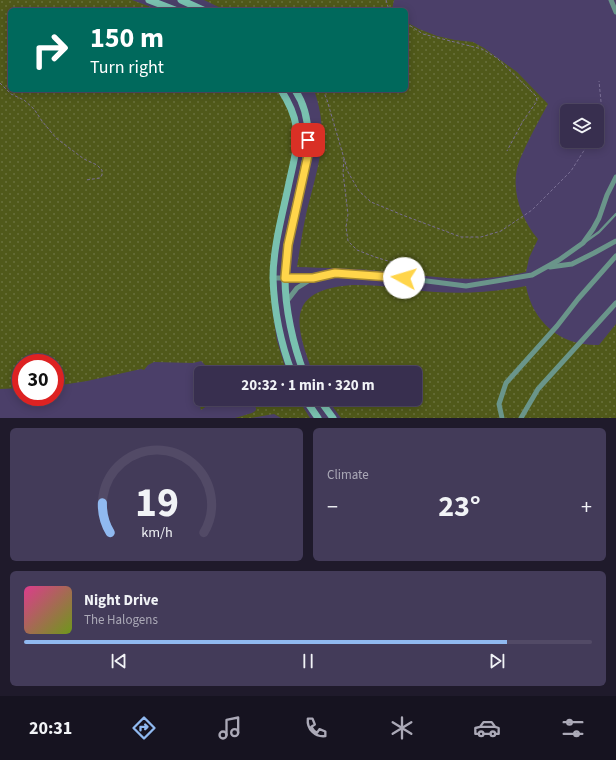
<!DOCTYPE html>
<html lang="en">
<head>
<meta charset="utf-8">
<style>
	body { margin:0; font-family:"Source Sans 3",sans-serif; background:#433b59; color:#f1f3f6; height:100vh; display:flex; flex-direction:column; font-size:15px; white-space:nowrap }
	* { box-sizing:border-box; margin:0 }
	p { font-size:13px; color:#aba9b7 }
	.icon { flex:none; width:22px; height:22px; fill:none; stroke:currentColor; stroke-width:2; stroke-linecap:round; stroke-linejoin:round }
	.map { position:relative; height:418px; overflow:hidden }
	.details { display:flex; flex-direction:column; gap:10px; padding:10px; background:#1f1a2b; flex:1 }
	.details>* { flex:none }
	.hud { position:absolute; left:8px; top:8px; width:400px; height:84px; border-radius:6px; box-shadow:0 2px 10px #0003,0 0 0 1px #524a66; background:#00695c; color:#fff; overflow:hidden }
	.fabs { position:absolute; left:560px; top:104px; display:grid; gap:8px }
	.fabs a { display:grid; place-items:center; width:44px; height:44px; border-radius:6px; background:#382f4f; box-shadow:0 2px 10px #0003,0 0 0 1px #524a66; font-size:20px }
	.speed { position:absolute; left:12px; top:354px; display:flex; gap:8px; font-size:20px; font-weight:700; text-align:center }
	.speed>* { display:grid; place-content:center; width:52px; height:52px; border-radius:50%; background:#382f4f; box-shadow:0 2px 10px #0003,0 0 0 1px #524a66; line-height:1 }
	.speed .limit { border:6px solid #d22; background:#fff; color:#111 }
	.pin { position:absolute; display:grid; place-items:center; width:34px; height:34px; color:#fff; margin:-17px; border-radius:8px; box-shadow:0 2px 6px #0006 }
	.me { position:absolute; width:44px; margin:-22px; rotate:276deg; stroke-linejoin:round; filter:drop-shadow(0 0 3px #0008) }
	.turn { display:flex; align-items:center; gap:14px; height:84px; padding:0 16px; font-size:18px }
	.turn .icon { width:52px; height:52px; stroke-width:2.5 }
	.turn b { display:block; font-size:28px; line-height:34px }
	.big { font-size:30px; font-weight:700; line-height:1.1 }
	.details .tile { flex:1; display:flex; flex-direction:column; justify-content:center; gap:6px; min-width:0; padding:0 14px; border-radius:6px; background:#433b59 }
	.details .dial { align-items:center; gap:0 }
	.dial svg { height:104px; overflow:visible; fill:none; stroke:#524a66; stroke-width:7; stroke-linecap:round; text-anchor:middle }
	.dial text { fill:#f1f3f6; stroke:none }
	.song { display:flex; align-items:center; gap:12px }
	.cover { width:48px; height:48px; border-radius:6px; background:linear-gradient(135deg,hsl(330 70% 55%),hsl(80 70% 35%)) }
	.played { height:4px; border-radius:2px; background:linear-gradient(90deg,#90b9f0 85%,#524a66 85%) }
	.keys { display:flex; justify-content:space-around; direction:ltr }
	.heat { display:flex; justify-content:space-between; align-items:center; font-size:22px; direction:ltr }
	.details .tiles { flex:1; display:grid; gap:10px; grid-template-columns:1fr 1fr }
	.tile:last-child { grid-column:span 2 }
	.trip { position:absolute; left:194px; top:366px; width:228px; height:40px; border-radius:6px; background:#382f4f; box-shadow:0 2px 10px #0003,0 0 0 1px #524a66; font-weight:700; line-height:40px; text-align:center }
	.tabs { display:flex; height:64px; justify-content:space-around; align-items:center; background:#161320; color:#aba9b7 }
	.tabs .icon { width:28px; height:28px }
	.tabs .on { color:#90b9f0 }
	.tabs b { font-size:18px; color:#f1f3f6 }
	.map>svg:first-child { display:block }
	.grass { fill:url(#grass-dots) }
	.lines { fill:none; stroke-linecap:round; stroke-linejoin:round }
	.path { stroke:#7a6f95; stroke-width:1; stroke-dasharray:3 2; stroke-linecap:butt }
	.lane { stroke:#6a958a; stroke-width:2.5 }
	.street { stroke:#6a958a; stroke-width:5 }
	.secondary { stroke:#79c1af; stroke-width:7 }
	.route-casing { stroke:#a68a30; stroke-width:10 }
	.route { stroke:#ffd54a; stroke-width:7 }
</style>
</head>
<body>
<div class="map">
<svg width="616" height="418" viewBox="0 0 616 418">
	<defs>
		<pattern id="grass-dots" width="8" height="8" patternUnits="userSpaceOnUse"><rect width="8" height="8" fill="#50591a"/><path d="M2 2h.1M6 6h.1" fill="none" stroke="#69703c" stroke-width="1.8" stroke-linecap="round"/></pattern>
	</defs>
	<rect width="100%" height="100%" fill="#4b3f69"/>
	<g class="grass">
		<polygon points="0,0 132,0 159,10 10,10 10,90 280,90 292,113 295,139 282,210 272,307 277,341 287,373 205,373 205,365 201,361 193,363 154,362 148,365 144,370 141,369 87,381 55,386 55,363 21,363 21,388 0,389"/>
		<polygon points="204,0 394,0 392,10 225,10"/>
		<path d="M 406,22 L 419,29 L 437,36 L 455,40 L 473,42 L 484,48 L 517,72 L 548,104 C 538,122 528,140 520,159 C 509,186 520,218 538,239 L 529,258 L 526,272 C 473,285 432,276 380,271 C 352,268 325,268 297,267 C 300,247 303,228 307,210 C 318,167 330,134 314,90 L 406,90 Z"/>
		<path d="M 352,285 C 380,284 407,290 435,292 C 466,294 496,292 526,286 C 533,323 561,346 599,345 L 616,324 L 616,418 L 341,418 L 327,399 L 415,399 L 415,373 L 313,373 C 294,323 286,290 352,285 Z"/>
		<polygon points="201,387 201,399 217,399 201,410 195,390"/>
		<path d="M 244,399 L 298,399 L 310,418 L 281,418 L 274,414 L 251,418 L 235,418 C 250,413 269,412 244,399 Z"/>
	</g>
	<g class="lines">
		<g class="path">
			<polyline points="386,0 389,10"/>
			<polyline points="406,23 423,34 482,49 497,58 536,96 537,101 523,121 507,151"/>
			<polyline points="0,83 11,94 24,100 34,109 42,121 56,138 84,159 97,165 102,170 102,175 100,178 86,180"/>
			<polyline points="323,90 327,100 348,172 359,191 371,202 405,216 461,237 481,237 501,231 532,210 571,171 590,141"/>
			<polyline points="597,126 602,112 599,81"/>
			<polyline points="344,159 343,173 348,214 346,227 348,241 357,250 375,257 398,264 411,274"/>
		</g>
		<polyline class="lane" points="585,242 599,232 616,214"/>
		<g class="street">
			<polyline points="611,0 616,12"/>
			<polyline points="550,267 572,264 594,253 616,241"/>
			<polyline points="273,278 313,278 335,273 388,276 466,286 532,275 559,260 583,243 593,229 599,218 607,195 616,177"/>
			<polyline points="287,301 297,288 313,278"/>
			<polyline points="502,418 499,404 506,383 557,326 578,299 616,256"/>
			<polyline points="521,418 538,389 616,303"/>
		</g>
		<g class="secondary">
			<polyline points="149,0 175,10"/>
			<polyline points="181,0 203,10"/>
			<path d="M 281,90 C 288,101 294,112 296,126 C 299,145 293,164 289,183 C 283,212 273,247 273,278 C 274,310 281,344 292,373"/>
			<path d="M 295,90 C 317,123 306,160 298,196 C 292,222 285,250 285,278 C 285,308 293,345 304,373"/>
			<polyline points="305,399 318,418"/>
			<polyline points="319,399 333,418"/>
		</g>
	</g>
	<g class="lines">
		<g class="route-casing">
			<polyline id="route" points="308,140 308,155 288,245 285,278 313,278 335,273 404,278"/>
		</g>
		<use href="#route" class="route"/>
	</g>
</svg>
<div class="fabs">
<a><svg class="icon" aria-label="layers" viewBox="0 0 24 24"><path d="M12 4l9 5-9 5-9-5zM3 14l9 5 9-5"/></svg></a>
</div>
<div class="speed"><div class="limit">30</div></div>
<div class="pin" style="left:308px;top:140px;background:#d93025"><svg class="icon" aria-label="arrive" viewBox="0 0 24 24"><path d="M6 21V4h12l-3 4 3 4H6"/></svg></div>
<svg class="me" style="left:404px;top:278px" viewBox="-20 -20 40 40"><circle r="19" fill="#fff"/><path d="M0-13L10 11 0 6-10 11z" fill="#ffd54a"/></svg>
<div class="trip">20:32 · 1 min · 320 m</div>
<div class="hud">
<div class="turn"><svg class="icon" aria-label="right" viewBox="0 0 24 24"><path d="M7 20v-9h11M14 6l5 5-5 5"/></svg><div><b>150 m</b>Turn right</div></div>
</div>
</div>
<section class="details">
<div class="tiles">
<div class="tile dial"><svg viewBox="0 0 100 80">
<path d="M14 69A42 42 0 1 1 86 69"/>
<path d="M14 69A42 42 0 0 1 8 46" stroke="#90b9f0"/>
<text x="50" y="56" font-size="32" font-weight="700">19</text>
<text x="50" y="72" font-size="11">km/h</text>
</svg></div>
<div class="tile"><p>Climate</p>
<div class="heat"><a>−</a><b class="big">23°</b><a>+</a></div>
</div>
<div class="tile">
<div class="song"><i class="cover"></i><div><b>Night Drive</b><p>The Halogens</p></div></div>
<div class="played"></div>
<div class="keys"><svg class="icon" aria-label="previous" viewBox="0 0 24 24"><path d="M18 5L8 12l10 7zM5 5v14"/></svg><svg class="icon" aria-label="pause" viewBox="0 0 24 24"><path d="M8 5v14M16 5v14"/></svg><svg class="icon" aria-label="next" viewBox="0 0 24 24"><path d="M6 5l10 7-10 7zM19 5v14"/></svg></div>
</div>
</div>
</section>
<nav class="tabs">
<b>20:31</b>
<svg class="icon on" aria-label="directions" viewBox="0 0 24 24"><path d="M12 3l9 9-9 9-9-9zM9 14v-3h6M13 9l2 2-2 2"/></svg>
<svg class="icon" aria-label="music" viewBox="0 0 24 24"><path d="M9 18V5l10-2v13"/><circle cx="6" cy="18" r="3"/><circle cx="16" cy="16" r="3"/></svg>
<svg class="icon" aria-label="phone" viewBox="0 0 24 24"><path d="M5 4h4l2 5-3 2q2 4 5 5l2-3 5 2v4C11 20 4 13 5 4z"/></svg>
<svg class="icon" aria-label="climate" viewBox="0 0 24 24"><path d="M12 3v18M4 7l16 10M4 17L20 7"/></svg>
<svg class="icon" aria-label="car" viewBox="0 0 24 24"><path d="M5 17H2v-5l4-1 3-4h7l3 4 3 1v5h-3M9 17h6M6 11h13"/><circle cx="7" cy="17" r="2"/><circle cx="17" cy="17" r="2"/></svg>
<svg class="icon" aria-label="filters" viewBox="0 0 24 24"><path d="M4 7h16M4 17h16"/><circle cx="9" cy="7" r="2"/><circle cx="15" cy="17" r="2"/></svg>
</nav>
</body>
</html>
